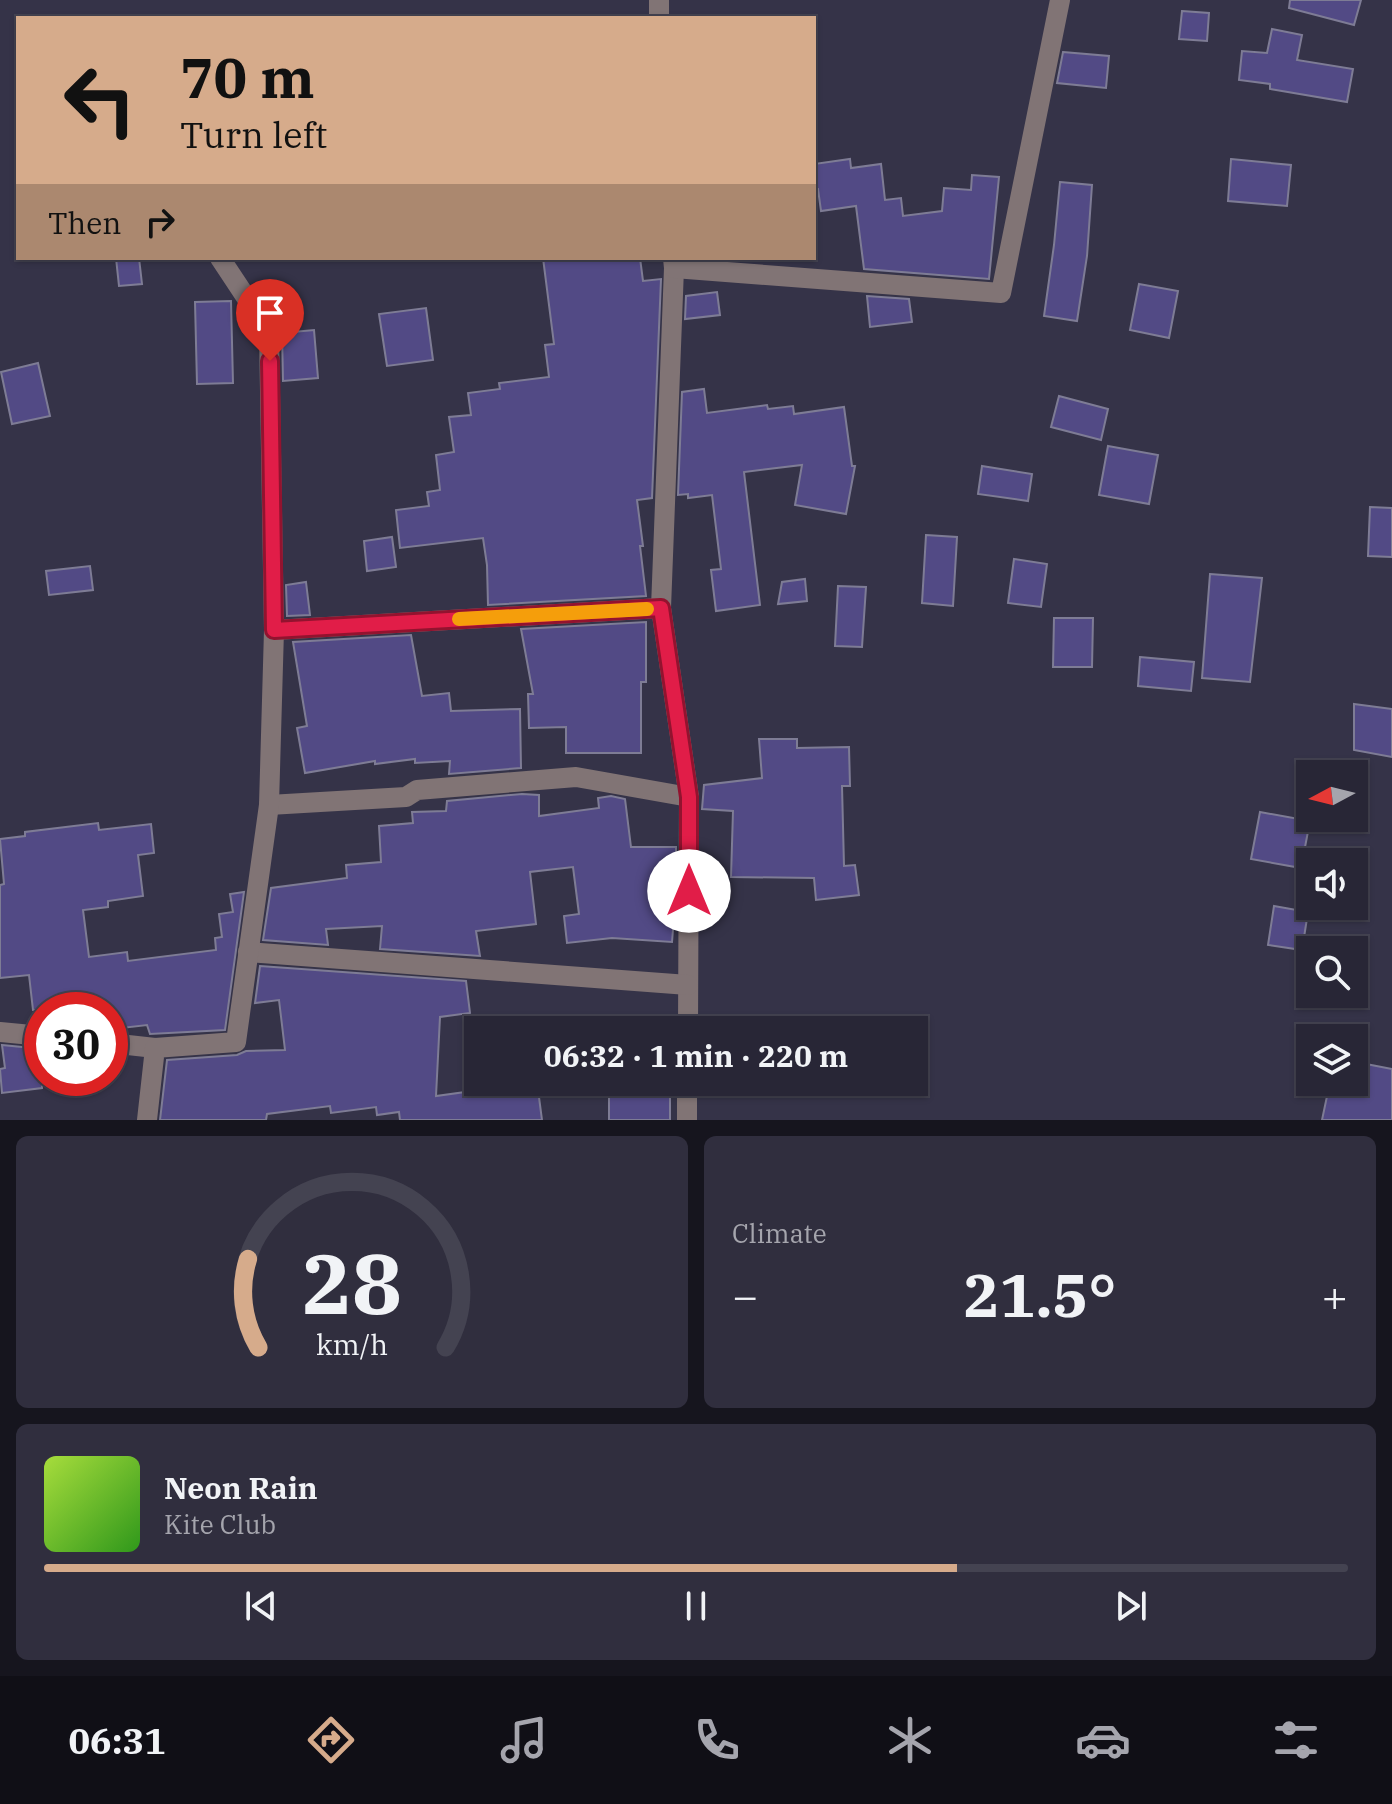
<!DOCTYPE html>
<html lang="en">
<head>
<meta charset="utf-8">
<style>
	body { margin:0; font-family:"IBM Plex Serif",serif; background:#302e3e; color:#f1f3f6; height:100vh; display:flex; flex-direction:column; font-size:30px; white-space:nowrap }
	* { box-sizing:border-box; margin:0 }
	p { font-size:26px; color:#a5a5ad }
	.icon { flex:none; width:44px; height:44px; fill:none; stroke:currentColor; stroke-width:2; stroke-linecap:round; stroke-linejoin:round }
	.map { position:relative; height:1120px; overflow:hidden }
	.details { display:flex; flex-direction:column; gap:16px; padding:16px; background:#16151e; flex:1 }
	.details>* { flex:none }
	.guide { position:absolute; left:16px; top:16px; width:800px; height:244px; border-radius:0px; box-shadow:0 2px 6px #0004,0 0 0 2px #444351; background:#d6ab8b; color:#111; overflow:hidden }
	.needle { width:52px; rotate:263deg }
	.controls { position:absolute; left:1296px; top:760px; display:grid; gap:16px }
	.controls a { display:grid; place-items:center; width:72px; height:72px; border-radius:0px; background:#282636; box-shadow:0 2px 6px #0004,0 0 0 2px #444351; font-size:40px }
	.speed { position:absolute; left:24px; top:992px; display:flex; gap:16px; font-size:40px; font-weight:700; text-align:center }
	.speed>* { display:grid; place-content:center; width:104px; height:104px; border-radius:50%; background:#282636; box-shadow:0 2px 6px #0004,0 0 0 2px #444351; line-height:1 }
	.speed .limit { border:12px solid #d22; background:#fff; color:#111 }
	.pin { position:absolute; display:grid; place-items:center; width:68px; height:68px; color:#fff; margin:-82px -34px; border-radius:50% 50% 50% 0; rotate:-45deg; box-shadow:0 0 8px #0007 }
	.pin .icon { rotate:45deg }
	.me { position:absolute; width:88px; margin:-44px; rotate:0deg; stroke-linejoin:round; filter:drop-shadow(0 0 6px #0008) }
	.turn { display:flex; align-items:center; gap:28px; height:168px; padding:0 32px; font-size:36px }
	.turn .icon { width:104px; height:104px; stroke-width:2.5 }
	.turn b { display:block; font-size:56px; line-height:68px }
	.then { display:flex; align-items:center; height:76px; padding:0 32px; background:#0003; gap:16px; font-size:30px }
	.big { font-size:60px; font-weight:700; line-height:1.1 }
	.details .tile { flex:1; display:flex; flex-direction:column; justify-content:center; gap:12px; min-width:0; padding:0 28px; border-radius:12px; background:#302e3e }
	.details .dial { align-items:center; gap:0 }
	.dial svg { height:208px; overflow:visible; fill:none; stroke:#444351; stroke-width:7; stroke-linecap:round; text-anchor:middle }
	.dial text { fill:#f1f3f6; stroke:none }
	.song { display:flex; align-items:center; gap:24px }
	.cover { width:96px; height:96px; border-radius:12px; background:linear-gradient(135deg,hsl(80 70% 55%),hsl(110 70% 35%)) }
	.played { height:8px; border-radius:4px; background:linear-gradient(90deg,#d6ab8b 70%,#444351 70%) }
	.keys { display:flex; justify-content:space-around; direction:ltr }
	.heat { display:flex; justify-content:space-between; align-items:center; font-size:44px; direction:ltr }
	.details .tiles { flex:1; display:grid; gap:16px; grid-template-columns:1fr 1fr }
	.tile:last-child { grid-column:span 2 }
	.trip { position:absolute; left:464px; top:1016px; width:464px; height:80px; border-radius:0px; background:#282636; box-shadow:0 2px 6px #0004,0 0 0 2px #444351; font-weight:700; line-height:80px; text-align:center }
	.menu { display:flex; height:128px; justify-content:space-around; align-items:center; background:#100f16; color:#a5a5ad }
	.menu .icon { width:56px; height:56px }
	.menu .current { color:#d6ab8b }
	.menu b { font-size:36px; color:#f1f3f6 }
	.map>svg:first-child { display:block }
	.building { fill:#524a85; stroke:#7e7c95; stroke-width:2 }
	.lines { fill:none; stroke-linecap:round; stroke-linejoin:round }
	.minor { stroke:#817475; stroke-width:20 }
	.route-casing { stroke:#92132f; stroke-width:20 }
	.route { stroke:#e11d48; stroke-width:14 }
	.slow { stroke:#f59e0b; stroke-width:14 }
</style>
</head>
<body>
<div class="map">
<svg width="1392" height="1120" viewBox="0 0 1392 1120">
	<rect width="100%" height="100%" fill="#353348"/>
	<g class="building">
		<polygon points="1290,0 1361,0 1354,25 1289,8"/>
		<polygon points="1182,11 1209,13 1207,41 1179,39"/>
		<polygon points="1272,29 1302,35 1297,60 1353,69 1347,102 1270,89 1270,84 1239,80 1242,51 1267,53"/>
		<polygon points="1063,52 1109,56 1106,88 1057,83"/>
		<polygon points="850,159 851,168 881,164 885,200 901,198 903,216 942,211 944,188 971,190 972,175 999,177 989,279 864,269 856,206 821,211 818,189 814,189 814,164"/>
		<polygon points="1231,159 1291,165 1287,206 1228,201"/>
		<polygon points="1060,182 1092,185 1087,256 1077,321 1044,316 1054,245"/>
		<polygon points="116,258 139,258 142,284 119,286"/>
		<polygon points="543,258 640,258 643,281 661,279 652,498 637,500 643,546 640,546 646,596 488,605 487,565 483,538 400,548 396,510 429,506 427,492 440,490 436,455 454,452 449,417 471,415 468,393 500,389 499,383 549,377 545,345 554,344"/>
		<polygon points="1139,284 1178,291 1169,338 1130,330"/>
		<polygon points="717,292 720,315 685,319 686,296"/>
		<polygon points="867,296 909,299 912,322 870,327"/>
		<polygon points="231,301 233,383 197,384 195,302"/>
		<polygon points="426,308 433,360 387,366 379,314"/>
		<polygon points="314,330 318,378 283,381 282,333"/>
		<polygon points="38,363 50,416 12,424 1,372"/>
		<polygon points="704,389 707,413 767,405 768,409 793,406 794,414 844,407 852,466 855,466 846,514 795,505 802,465 744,472 760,605 716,611 711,570 721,569 712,495 688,498 688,494 678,495 682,392"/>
		<polygon points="1059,396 1108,409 1101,440 1051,427"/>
		<polygon points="1108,446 1158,455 1149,504 1099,495"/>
		<polygon points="982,466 1032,474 1028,501 978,494"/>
		<polygon points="1370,507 1392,508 1392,557 1368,556"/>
		<polygon points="926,535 957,537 953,606 922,603"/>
		<polygon points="392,537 396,567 367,571 364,541"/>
		<polygon points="1014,559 1047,564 1041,607 1008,603"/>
		<polygon points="90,566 93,590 49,595 46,571"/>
		<polygon points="1210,574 1262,578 1250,682 1202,678"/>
		<polygon points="805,579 807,601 778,604 782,582"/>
		<polygon points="306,582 310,615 287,616 286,585"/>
		<polygon points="838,586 866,587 862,647 835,646"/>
		<polygon points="1054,618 1093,618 1092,667 1053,667"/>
		<polygon points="646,622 646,682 641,682 641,753 566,753 566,727 529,728 528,694 533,694 521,629"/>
		<polygon points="411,635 422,696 449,693 451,711 520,709 521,768 449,774 450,761 415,763 415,759 375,764 375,761 305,773 297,728 307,726 293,642"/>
		<polygon points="1140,657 1194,662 1191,691 1138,686"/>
		<polygon points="1354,704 1392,709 1392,757 1354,750"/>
		<polygon points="759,739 797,739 797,748 849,747 850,786 842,786 844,866 855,865 859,895 816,900 814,878 731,877 733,811 702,809 704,785 762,778"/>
		<polygon points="522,794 539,795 539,816 599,808 598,798 611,796 625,799 631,847 676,847 676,893 672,942 612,938 567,943 564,916 579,914 573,867 530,872 536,924 476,931 480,956 380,949 382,926 326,929 328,945 263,940 271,888 347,878 346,865 381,862 379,826 413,823 412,812 446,811 447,801"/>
		<polygon points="1260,812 1310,821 1301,868 1251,859"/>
		<polygon points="98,823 99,830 151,824 154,853 138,855 143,896 108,901 108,907 83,910 89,957 127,952 128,961 216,950 215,938 222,937 219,914 233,912 230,894 244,892 225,1030 150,1034 147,1025 122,1028 121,1022 110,1023 110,1010 33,1010 29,975 0,978 0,885 4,884 0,839 25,836 25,832"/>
		<polygon points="1274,906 1308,912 1302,950 1268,945"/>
		<polygon points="260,966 466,981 470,1013 440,1017 436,1096 537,1082 542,1120 400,1120 399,1112 377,1115 376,1107 331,1113 330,1106 267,1114 266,1120 160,1120 167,1060 237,1055 246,1051 285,1050 279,1000 255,1003"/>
		<polygon points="2,1045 42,1049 42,1088 2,1093 0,1069 5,1068"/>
		<polygon points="1361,1063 1392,1069 1392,1120 1322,1120 1330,1082 1358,1082"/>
		<rect x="609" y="1082" width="61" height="38"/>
	</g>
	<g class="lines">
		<g class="minor">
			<polyline points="659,0 659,18"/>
			<polyline points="673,258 674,268 661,608 689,797 688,1030"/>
			<polyline points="674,268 1001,293 1060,0"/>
			<polyline points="274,630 661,608"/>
			<polyline points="269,805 406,797 417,790 576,777 689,797"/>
			<polyline points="248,952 688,985"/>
			<polyline points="0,1032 42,1036"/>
			<polyline points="110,1043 155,1048"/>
			<polyline points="147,1120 155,1048 236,1042 269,805 274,630 269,332 220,258"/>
			<polyline points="687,1120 687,1082"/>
		</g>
	</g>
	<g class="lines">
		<g class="route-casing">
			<polyline id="route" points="270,361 274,630 661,608 689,797 689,891"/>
		</g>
		<use href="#route" class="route"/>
		<polyline class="slow" points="459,619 647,609"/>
	</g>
</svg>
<div class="controls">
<a><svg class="needle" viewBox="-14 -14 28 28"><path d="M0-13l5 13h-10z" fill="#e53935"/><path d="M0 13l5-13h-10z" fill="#a5a5ad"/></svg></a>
<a><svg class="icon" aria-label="sound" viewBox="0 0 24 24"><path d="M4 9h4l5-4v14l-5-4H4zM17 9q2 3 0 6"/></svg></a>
<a><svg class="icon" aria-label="search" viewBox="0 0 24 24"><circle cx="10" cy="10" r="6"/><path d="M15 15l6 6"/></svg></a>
<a><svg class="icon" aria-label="layers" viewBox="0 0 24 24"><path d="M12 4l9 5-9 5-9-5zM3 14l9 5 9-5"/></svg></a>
</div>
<div class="speed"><div class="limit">30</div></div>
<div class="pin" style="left:270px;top:361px;background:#d93025"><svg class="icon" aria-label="arrive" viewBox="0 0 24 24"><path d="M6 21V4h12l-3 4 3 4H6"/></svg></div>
<svg class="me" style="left:689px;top:891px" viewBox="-20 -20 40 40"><circle r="19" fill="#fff"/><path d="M0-13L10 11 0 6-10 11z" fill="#e11d48"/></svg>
<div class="trip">06:32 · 1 min · 220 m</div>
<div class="guide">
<div class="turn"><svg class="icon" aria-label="left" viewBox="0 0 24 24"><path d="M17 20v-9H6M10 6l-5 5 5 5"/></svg><div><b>70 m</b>Turn left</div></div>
<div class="then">Then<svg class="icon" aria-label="right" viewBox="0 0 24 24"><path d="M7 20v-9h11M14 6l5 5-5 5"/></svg></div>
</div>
</div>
<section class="details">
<div class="tiles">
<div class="tile dial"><svg viewBox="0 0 100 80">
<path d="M14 69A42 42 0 1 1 86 69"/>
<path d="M14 69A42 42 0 0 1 10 35" stroke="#d6ab8b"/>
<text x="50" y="56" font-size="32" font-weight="700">28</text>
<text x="50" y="72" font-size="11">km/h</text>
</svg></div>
<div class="tile"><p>Climate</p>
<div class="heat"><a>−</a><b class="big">21.5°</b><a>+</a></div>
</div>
<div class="tile">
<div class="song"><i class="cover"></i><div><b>Neon Rain</b><p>Kite Club</p></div></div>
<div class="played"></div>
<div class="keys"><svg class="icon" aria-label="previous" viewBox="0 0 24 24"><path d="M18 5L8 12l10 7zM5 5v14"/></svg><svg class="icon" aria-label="pause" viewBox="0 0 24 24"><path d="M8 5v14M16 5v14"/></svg><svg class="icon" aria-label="next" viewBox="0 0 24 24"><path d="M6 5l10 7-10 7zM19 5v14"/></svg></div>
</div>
</div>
</section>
<nav class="menu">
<b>06:31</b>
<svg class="icon current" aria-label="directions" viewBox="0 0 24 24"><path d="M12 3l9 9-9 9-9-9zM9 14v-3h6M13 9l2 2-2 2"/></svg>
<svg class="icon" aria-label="music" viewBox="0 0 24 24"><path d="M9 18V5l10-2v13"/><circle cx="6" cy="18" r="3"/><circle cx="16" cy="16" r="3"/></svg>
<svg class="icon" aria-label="phone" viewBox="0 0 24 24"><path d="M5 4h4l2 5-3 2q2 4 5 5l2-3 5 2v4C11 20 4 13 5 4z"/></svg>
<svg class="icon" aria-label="climate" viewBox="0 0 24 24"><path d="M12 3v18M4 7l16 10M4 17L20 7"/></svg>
<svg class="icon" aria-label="car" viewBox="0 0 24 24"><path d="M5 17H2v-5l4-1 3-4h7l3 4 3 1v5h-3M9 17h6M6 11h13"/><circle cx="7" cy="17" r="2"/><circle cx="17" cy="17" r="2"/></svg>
<svg class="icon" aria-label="filters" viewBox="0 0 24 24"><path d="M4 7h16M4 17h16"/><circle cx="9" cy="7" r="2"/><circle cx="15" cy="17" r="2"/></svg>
</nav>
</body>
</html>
